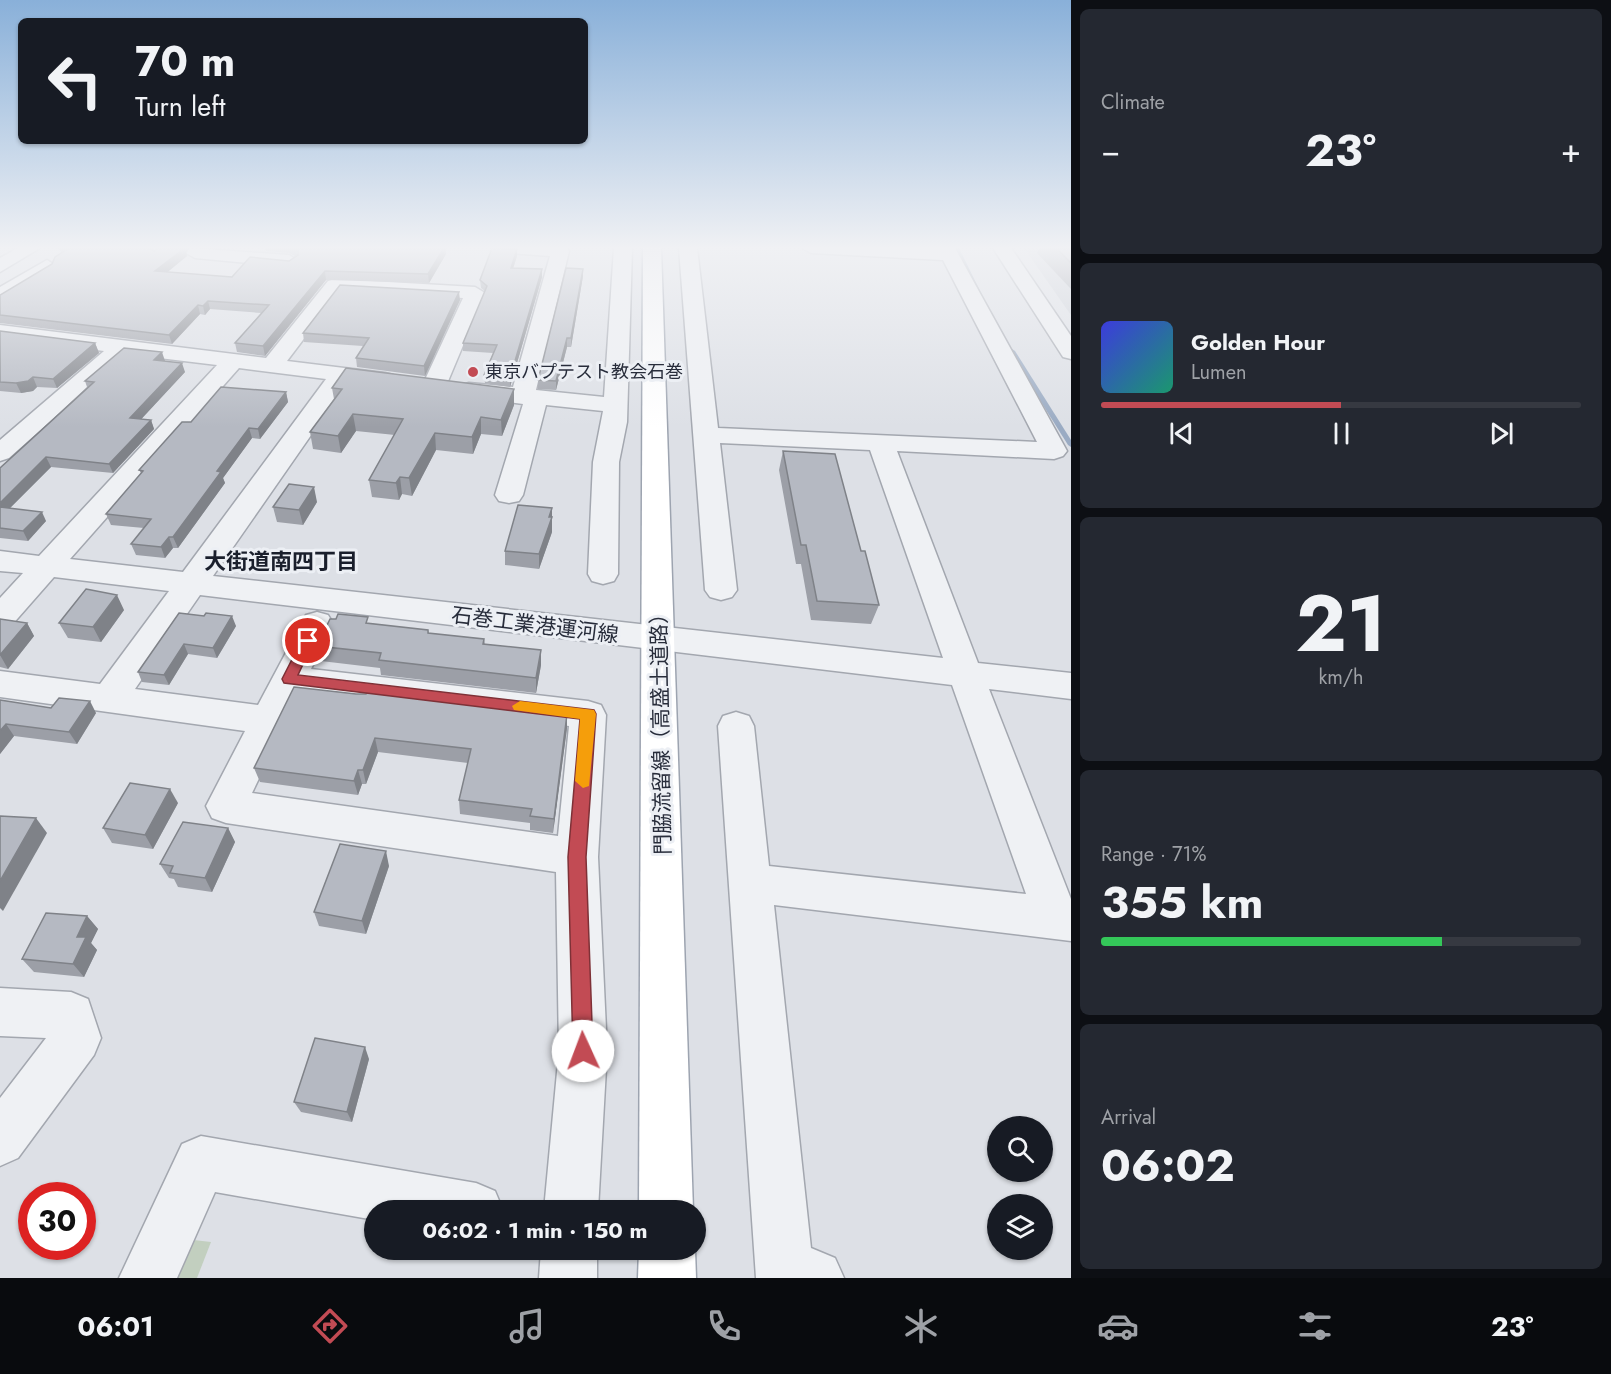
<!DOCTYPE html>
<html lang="en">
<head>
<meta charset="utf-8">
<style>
	body { margin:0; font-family:Jost,"Noto Sans JP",sans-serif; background:#242831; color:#f1f3f6; height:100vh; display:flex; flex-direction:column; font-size:22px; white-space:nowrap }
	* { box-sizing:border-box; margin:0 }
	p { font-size:20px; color:#9ea1a6 }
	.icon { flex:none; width:33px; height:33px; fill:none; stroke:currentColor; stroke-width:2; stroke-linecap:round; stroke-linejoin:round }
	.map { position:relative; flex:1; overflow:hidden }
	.panel { display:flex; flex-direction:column; gap:9px; padding:9px; background:#0d0f14; width:540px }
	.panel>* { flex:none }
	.guide { position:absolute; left:18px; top:18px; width:570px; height:126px; border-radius:9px; box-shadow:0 2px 4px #0004; background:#171b24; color:#f1f3f6; overflow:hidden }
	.tools { position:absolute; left:987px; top:1116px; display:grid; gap:12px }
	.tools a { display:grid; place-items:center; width:66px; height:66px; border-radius:50%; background:#171b24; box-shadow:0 2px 4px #0004; font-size:30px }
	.speed { position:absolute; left:18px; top:1182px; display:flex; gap:12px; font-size:30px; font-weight:700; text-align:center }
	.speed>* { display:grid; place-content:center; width:78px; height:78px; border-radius:50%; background:#171b24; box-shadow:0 2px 4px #0004; line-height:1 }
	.speed .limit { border:9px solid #d22; background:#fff; color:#111 }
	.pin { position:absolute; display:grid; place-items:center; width:51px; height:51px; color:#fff; margin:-26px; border:3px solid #fff; border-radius:50%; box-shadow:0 2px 6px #0007 }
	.me { position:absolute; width:66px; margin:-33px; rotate:358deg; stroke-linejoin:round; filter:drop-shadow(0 0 4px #0008) }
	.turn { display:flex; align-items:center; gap:21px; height:126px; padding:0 18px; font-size:27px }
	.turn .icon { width:78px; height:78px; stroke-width:2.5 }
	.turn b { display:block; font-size:42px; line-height:51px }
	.big { font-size:45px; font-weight:700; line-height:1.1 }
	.panel .tile { flex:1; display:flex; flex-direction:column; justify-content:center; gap:9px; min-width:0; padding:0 21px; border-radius:9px; background:#242831 }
	.panel .dial { align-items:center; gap:0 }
	.dial b { font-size:78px; line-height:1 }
	.song { display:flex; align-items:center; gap:18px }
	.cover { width:72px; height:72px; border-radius:9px; background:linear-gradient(135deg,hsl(240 70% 55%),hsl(160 70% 35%)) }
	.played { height:6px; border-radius:3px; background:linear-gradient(90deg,#c24b54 50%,#363941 50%) }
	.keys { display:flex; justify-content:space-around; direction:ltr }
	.heat { display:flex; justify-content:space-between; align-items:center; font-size:33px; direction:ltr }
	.charge { height:9px; border-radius:4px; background:linear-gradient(90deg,#34c759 71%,#363941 0) }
	.trip { position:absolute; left:364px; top:1200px; width:342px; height:60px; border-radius:30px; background:#171b24; box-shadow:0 2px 4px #0004; font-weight:700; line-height:60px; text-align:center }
	.tab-bar { display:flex; height:96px; justify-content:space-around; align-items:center; background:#090b0e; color:#9ea1a6 }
	.tab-bar .icon { width:42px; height:42px }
	.tab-bar .selected { color:#c24b54 }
	.tab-bar b { font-size:27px; color:#f1f3f6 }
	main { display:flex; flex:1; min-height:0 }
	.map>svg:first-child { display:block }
	.built { fill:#cbcfd7 }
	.green { fill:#c2cfbf }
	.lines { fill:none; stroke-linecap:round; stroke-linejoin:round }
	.stream { fill:#9aabc3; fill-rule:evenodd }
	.minor-casing { stroke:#a3a7af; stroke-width:3 }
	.major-casing { stroke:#9da4b0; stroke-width:3 }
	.minor { fill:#eff1f4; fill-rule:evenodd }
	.major { fill:#fff; fill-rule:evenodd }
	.wall { fill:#9c9fa7 }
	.shaded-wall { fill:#7f8288 }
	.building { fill:#b5b9c2; stroke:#7f8288; stroke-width:1.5 }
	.route { fill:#c24b54; stroke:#7e3137; stroke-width:1.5 }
	.slow { fill:#f59e0b }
	.poi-dot { fill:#c24b54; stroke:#eceff4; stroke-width:2 }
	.labels { text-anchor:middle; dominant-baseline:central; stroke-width:6; stroke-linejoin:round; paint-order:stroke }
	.far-poi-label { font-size:18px; fill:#282d3b; stroke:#eceff4; text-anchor:start }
	.street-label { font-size:21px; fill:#282d3b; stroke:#eceff4 }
	.neighbourhood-label { font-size:22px; font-weight:bold; fill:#1a1f2c; stroke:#eceff4 }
</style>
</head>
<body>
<main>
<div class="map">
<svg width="1071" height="1278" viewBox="0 0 1071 1278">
	<rect width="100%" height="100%" fill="#dde0e6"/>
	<polygon class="built" points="1024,248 1071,248 1071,315"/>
	<polygon class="green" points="185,1239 211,1242 197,1278 168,1278"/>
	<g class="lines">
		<g class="stream">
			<polygon points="955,248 959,248 981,293 981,294 977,293"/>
			<polygon points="1012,349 1015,351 1071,440 1071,447 1068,445 1009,351"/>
		</g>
		<g class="minor-casing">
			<g id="minor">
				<polygon points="18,248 40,248 0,272 0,258"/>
				<polygon points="190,248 289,255 298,261 289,267 195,258 186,253"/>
				<polygon points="500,248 567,248 569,251 536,390 604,397 614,248 632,248 627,422 619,462 618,574 614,581 603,584 592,581 588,574 593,462 603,411 546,405 523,495 519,501 509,503 499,501 495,495 523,404 469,397 461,395 457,390 461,385 469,383 513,387 550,256 509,253"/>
				<path d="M 679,248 L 697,248 L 718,428 L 1037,442 L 943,260 L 811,253 L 802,248 L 955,248 L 1067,451 L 1063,456 L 1054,459 L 897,451 L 978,663 L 1071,673 L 1071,699 L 989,689 L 1071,899 L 1071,941 L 774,905 L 811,1248 L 835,1258 L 844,1278 L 756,1278 L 718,726 L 723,716 L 736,712 L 749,716 L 754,726 L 769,866 L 1026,894 L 952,685 L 200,595 L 135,689 L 258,705 L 306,615 L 317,612 L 328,615 L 333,623 L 311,669 L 588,701 L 601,705 L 606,715 L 598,857 L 607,1051 L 598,1210 L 544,1210 L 559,1051 L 556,872 L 226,823 L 212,818 L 206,806 L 245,731 L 0,697 L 0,671 L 100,684 L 169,591 L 54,577 L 11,626 L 0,629 L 0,598 L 23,573 L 0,571 L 0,551 L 39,556 L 217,365 L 126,354 L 9,458 L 0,461 L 0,440 L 104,351 L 0,337 L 0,325 L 266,358 L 328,281 L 335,279 L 475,287 L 485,293 L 446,386 L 442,391 L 426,391 L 422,386 L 463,298 L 340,291 L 287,361 L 385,373 L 393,375 L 397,380 L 393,385 L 385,387 L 348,382 L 213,576 L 943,658 L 870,450 L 720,443 L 737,590 L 732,597 L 721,600 L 710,597 L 705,590 ZM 239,368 L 326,379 L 183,572 L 70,559 ZM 300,693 L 569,726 L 558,836 L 252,793 Z"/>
				<polygon points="993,248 1011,248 1071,336 1071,359 1063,357"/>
				<polygon points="47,260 56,266 54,270 0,302 0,287"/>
				<polygon points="0,988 71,992 88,999 101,1038 94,1055 18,1158 0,1166 0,1098 46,1038 0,1036"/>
				<polygon points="201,1136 476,1183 495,1191 503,1210 375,1210 375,1220 215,1192 177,1278 119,1278 182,1144"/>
				<polygon points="541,1250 597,1250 597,1278 539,1278"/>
			</g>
		</g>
		<g class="major-casing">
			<g id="major">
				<polygon points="643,248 661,248 693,1210 639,1210"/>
				<polygon points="639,1250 695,1250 696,1278 638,1278"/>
			</g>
		</g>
		<use href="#minor" class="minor"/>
		<use href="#major" class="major"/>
	</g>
	<g class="wall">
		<polygon points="58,248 148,248 154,251 186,251 187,256 167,272 232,277 289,261 295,256 289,253 266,251 265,248 445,248 446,254 429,283 326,280 265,356 237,352 235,343 261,313 210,309 205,315 200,314 172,344 0,323 0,295 52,264 62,253"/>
		<polygon points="1039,248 1071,248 1071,289 1037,253"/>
		<polygon points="517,256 513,268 542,269 542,277 510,387 485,383 484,375 493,353 463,351 463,343 485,291 481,288 480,280"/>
		<polygon points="583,276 571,347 567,347 556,390 538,389 538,380"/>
		<polygon points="460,300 425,376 357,367 356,358 363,346 304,342 303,333"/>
		<polygon points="0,331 95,343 99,353 57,388 37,387 33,391 21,393 0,391"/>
		<polygon points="165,361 185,372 141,419 151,420 154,429 113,473 51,467 10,508 46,521 28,541 0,538 0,468 87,387 85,381"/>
		<polygon points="332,388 514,405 502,436 481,434 473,454 436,450 412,496 402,494 399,500 372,497 369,480 395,435 356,431 341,453 313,449 310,432 334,399"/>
		<polygon points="286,392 288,402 260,439 252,438 223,478 225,483 178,548 173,548 165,558 136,555 131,544 144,528 111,525 106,514 141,473 139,470 191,422"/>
		<polygon points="783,451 861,551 879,605 871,624 811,620 801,564 796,564 779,470"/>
		<polygon points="317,502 303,525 277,522 273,507"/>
		<polygon points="552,508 552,532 539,569 505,565 505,551"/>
		<polygon points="124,610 101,642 68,638 59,623"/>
		<polygon points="179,613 236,626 217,658 188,654 169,685 142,682 138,672"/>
		<polygon points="0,619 27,623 34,636 8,669 0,667"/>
		<polygon points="369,624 428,630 429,633 484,639 485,644 541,665 536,693 381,675 380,668 321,661 317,646"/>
		<polygon points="356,694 567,714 567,728 553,833 530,830 530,823 460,814 459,800 468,763 378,752 366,784 362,784 358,795 260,782 254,768"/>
		<polygon points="0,700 51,708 96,713 77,744 14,736 0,754"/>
		<polygon points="178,803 153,849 112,843 103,828"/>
		<polygon points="228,828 235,842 212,892 178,887 174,879 169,878 160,864"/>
		<polygon points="389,866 366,934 319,926 314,912"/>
		<polygon points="87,916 98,929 91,943 97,950 84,977 34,972 22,959"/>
		<polygon points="369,1059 352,1122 301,1112 294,1102"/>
	</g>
	<g class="shaded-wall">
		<polygon points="182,248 187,248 186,251 187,256 158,280 155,271"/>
		<polygon points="444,248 445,248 446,254 429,283 428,274"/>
		<polygon points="517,249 517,256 511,275 511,268"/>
		<polygon points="542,269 542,277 510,387 510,378"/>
		<polygon points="583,269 583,276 571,347 571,338"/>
		<polygon points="325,271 326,280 265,356 263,346"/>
		<polygon points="459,292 460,300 425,376 424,366"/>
		<polygon points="208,301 210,309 205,315 203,306"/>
		<polygon points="198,305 200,314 172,344 169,335"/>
		<polygon points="567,338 567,347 556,390 556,381"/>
		<polygon points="95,343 99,353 57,388 53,379"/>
		<polygon points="162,352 165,361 154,360"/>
		<polygon points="182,363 185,372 134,427 130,418"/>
		<polygon points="33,377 37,387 33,391 21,393 16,383"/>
		<polygon points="514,389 514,405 502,436 501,420"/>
		<polygon points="286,392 288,402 260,439 258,429"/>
		<polygon points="353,414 356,431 341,453 338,436"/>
		<polygon points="481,417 481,434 473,454 472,437"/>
		<polygon points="151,420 154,429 113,473 109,464"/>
		<polygon points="249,428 252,438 223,478 225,483 178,548 173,537 217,471"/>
		<polygon points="435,433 436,450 412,496 409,478"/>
		<polygon points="46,457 51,467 1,517 0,514 0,503"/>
		<polygon points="400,477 402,494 399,500 396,483"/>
		<polygon points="314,487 317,502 303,525 299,510"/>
		<polygon points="552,508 552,532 539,569 539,554"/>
		<polygon points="42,512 46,521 28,541 23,531"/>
		<polygon points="169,537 173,548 165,558 161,547"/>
		<polygon points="117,595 124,610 101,642 93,627"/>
		<polygon points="232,616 236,626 217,658 213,648"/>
		<polygon points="27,623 34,636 8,669 0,655"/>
		<polygon points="184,644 188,654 169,685 164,675"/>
		<polygon points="541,650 541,665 536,693 536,678"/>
		<polygon points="90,701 96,713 77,744 69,732"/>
		<polygon points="567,714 567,728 553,833 554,819"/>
		<polygon points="6,724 14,736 0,754 0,731"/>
		<polygon points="375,738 378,752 366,784 363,770"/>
		<polygon points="358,770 362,784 358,795 354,781"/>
		<polygon points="170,789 178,803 153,849 145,835"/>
		<polygon points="36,818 47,833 3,911 0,908 0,881"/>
		<polygon points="228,828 235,842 212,892 205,878"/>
		<polygon points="386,851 389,866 366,934 362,921"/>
		<polygon points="87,916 98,929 91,943 97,950 84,977 73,964 77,937"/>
		<polygon points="365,1047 369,1059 352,1122 347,1112"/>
	</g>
	<g class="building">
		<polygon points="66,248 148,248 154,251 158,248 185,248 155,271 232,277 250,257 289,261 298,255 298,251 293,248 444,248 428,274 325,271 263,346 235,343 269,305 208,301 203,306 198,305 169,335 0,315 0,295 52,264 55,257 69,248"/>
		<polygon points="492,248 517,249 511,268 542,269 510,378 484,375 497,345 463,343 487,286 480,280"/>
		<polygon points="1056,248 1071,248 1071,263"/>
		<polygon points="566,268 583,269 571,338 567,338 556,381 538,380"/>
		<polygon points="340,285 459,292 424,366 356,358 369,338 303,333"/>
		<polygon points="0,331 95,343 53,379 33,377 28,381 16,383 0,382"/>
		<polygon points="124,348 162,352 154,360 182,363 130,418 151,420 109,464 46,457 0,503 0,468 94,382 85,381"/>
		<polygon points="346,368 514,389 501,420 481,417 472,437 435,433 409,478 400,477 396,483 369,480 403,419 353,414 338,436 310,432 342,389 332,388"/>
		<polygon points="221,387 286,392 258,429 249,428 217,471 221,472 173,537 169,537 161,547 131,544 151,519 106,514 143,471 139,470 182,422 191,422"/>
		<polygon points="783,451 835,454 861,551 865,551 879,605 817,601 806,545 801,545"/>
		<polygon points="289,484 314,487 299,510 273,507"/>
		<polygon points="518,505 552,508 549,517 552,517 539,554 505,551"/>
		<polygon points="0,507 42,512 23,531 0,528"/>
		<polygon points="86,589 117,595 93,627 59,623"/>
		<polygon points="179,613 204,616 206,613 232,616 213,648 184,644 164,675 138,672"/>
		<polygon points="338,614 368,617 366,623 428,630 428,633 484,639 483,644 541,650 536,678 379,660 381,653 317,646 330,619 336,619"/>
		<polygon points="0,619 27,623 0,655"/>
		<polygon points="294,687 356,694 366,694 368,690 567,714 554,819 530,816 532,809 459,800 471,749 375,738 363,770 358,770 354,781 254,768"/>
		<polygon points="59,698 90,701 69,732 6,724 0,731 0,700 51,708"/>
		<polygon points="130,783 170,789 145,835 103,828"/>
		<polygon points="0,816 36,818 0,881"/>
		<polygon points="183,822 228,828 205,878 170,873 173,866 160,864"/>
		<polygon points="340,844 386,851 362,921 314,912"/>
		<polygon points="46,913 87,916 77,937 86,937 73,964 22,959"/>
		<polygon points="315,1038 365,1047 347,1112 294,1102"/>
	</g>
	<linearGradient id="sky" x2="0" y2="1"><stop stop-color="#89b0d9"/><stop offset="0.58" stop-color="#f0f1f4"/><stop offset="1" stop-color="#f0f1f4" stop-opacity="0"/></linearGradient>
	<rect width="1071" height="427" fill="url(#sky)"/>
	<polygon class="route" points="308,637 314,641 298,675 594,710 596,714 586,857 593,1051 590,1058 583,1061 576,1058 573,1051 568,857 580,719 284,683 282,679 303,638"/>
	<polygon class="slow" points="520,701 594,710 596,714 589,786 583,788 575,781 580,719 514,710 512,706"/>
	<circle class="poi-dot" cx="473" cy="372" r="6"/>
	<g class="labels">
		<g class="far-poi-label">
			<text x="485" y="372">東京バプテスト教会石巻</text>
		</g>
		<g class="street-label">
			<text transform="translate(535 625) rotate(7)">石巻工業港運河線</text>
			<text transform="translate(661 729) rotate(-91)">門脇流留線（高盛土道路）</text>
		</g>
		<g class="neighbourhood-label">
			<text x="281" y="561">大街道南四丁目</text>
		</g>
	</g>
</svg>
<div class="tools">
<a><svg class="icon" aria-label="search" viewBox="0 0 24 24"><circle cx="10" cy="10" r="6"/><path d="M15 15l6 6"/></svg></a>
<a><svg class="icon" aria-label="layers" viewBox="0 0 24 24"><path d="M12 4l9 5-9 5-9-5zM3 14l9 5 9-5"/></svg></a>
</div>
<div class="speed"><div class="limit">30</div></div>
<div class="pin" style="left:308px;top:641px;background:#d93025"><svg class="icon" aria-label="arrive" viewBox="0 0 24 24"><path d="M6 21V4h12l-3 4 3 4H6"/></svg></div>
<svg class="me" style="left:583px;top:1051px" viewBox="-20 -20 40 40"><circle r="19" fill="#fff"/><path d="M0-13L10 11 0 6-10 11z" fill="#c24b54"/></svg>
<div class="trip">06:02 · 1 min · 150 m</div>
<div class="guide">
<div class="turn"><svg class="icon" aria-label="left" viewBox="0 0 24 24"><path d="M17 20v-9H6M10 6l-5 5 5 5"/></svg><div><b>70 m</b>Turn left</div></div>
</div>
</div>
<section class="panel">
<div class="tile"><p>Climate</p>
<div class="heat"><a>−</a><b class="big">23°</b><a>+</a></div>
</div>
<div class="tile">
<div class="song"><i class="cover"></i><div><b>Golden Hour</b><p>Lumen</p></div></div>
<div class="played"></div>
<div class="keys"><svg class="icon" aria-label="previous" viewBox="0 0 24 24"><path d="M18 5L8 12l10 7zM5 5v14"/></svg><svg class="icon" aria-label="pause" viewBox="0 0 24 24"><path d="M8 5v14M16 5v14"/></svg><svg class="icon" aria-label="next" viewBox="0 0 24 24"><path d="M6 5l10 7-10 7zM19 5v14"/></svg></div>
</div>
<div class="tile dial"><b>21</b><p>km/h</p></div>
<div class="tile"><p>Range · 71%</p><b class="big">355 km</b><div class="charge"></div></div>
<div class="tile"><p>Arrival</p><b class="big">06:02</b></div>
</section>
</main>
<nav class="tab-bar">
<b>06:01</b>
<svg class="icon selected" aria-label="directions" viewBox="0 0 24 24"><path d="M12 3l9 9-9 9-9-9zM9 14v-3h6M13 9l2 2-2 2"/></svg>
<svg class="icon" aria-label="music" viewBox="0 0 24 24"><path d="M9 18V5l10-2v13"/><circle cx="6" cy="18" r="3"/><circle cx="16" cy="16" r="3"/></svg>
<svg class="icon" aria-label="phone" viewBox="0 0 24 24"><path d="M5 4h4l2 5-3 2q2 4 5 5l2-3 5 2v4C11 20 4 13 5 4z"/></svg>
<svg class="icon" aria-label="climate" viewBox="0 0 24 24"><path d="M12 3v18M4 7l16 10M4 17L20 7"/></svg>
<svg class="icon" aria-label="car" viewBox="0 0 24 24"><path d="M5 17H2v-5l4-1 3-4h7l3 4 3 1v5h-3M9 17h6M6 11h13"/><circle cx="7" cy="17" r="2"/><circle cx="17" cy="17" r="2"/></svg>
<svg class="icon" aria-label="filters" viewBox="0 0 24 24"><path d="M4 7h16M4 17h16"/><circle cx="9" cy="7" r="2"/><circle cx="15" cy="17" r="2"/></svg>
<b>23°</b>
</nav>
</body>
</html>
